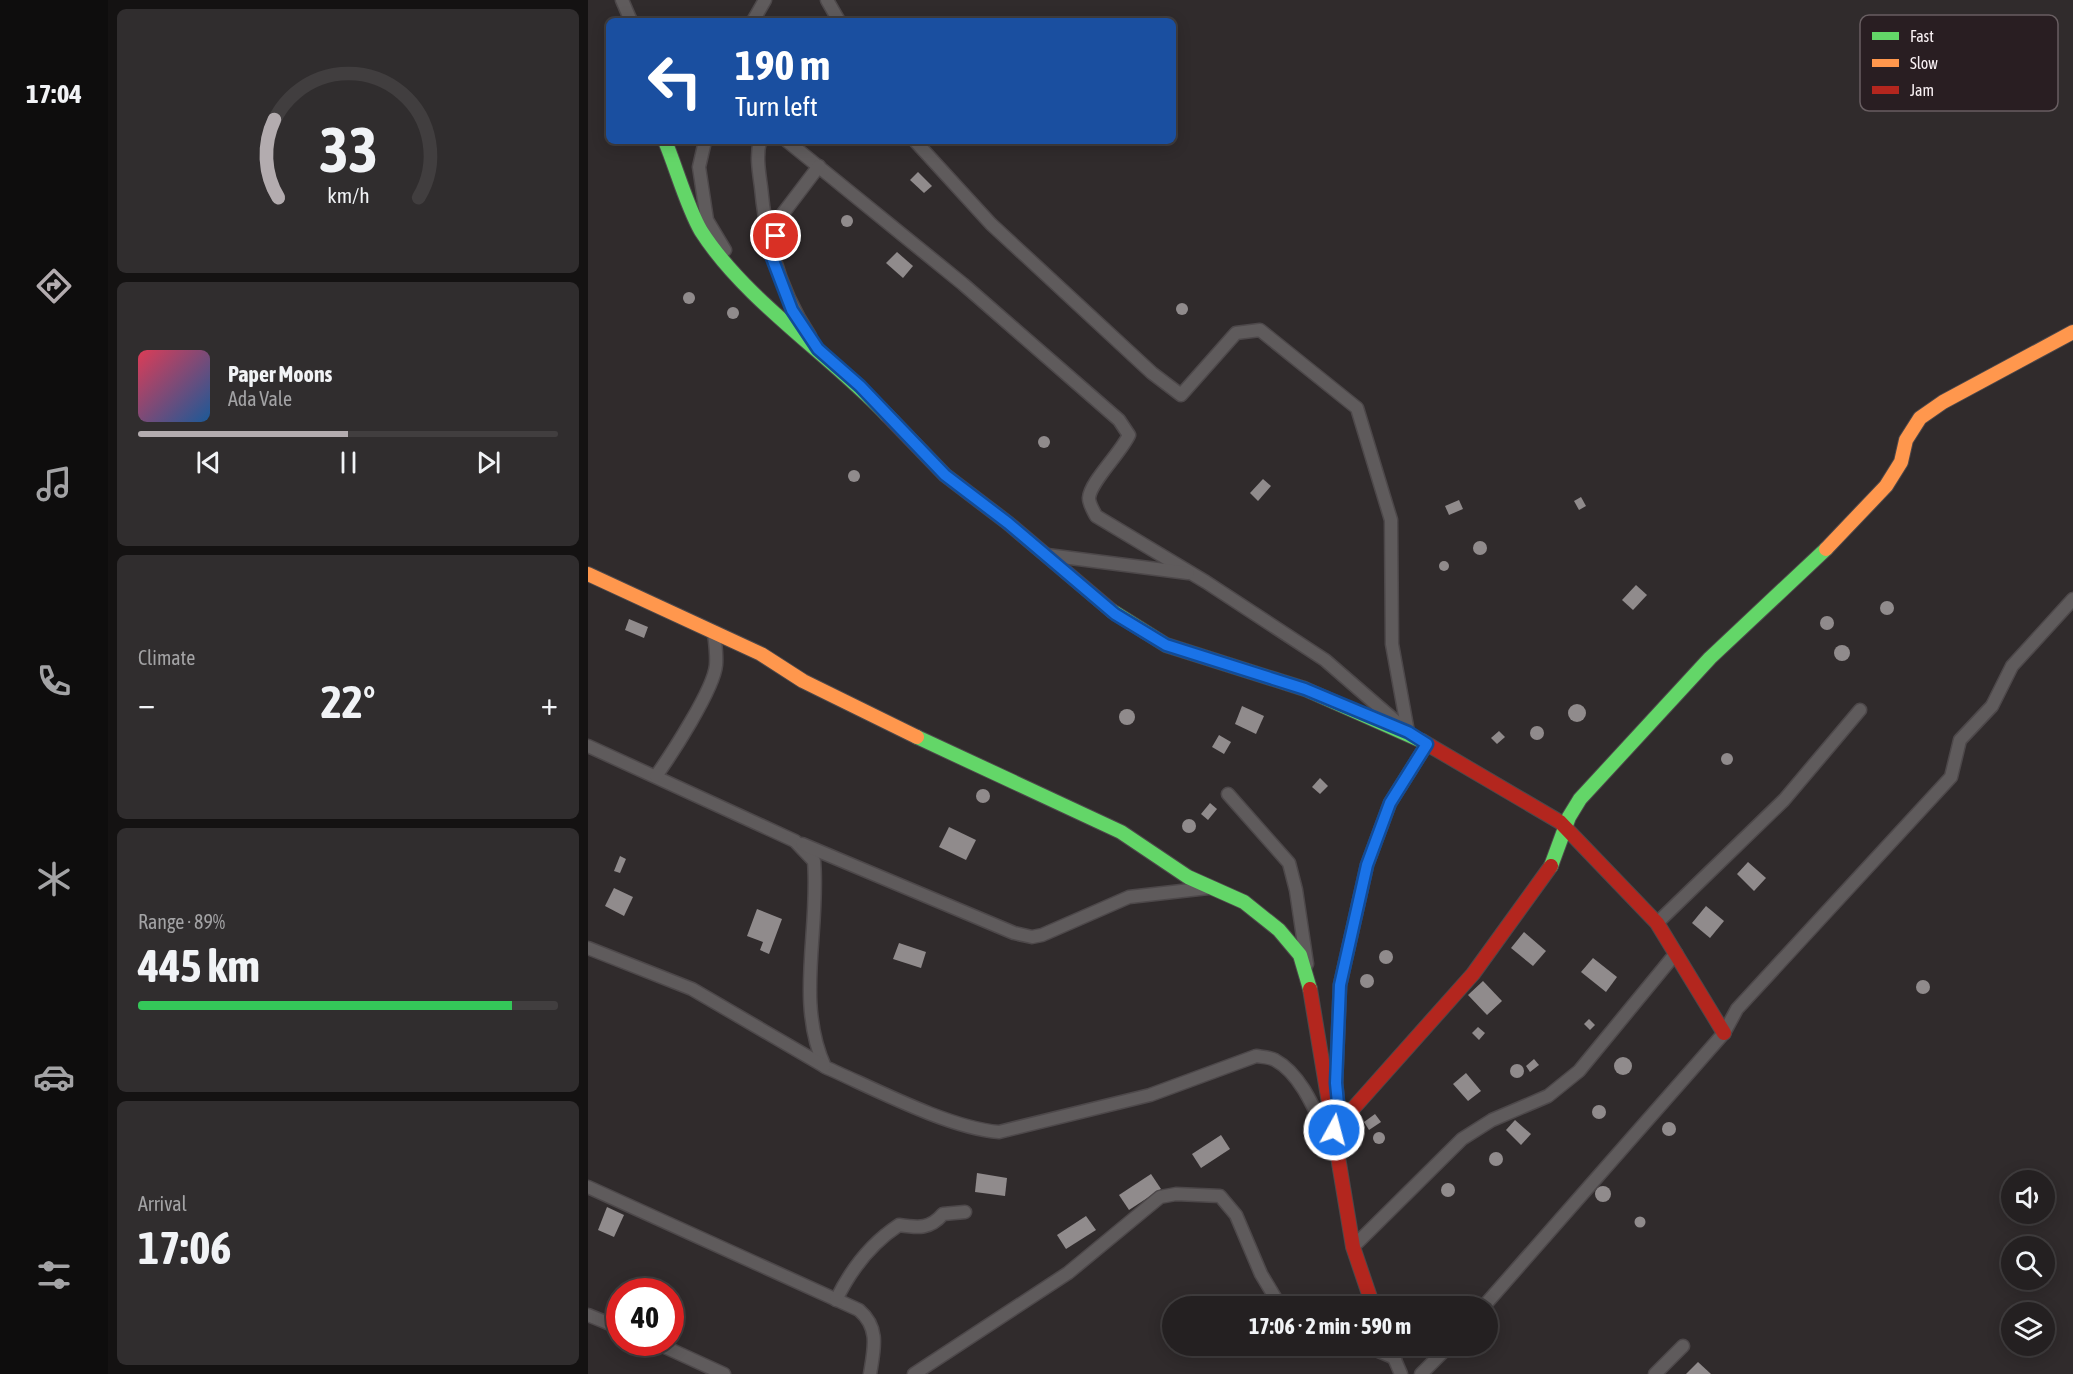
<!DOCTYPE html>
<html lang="en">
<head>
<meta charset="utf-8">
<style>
	body { margin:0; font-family:"Asap Condensed",sans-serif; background:#302d2e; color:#f1f3f6; height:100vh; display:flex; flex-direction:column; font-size:22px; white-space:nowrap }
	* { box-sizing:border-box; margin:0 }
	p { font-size:20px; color:#a3a3a5 }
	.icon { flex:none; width:33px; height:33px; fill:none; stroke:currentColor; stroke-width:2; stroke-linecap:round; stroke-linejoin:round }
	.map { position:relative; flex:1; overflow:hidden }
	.drawer { display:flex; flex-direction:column; gap:9px; padding:9px; background:#141212; width:480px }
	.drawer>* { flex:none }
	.hud { position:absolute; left:18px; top:18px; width:570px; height:126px; border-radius:9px; box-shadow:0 3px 15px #0003,0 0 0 2px #413e3f; background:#1a4fa0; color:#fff; overflow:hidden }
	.fabs { position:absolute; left:1413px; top:1170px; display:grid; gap:12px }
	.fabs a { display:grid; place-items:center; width:54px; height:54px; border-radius:50%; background:#242021; box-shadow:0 3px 15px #0003,0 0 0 2px #413e3f; font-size:30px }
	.speed { position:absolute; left:18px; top:1278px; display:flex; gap:12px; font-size:30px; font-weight:700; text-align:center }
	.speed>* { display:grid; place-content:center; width:78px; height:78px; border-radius:50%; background:#242021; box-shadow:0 3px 15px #0003,0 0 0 2px #413e3f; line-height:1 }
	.speed .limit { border:9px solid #d22; background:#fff; color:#111 }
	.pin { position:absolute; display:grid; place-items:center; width:51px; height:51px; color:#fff; margin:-26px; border:3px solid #fff; border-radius:50%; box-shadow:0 2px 6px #0007 }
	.me { position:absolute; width:66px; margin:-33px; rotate:7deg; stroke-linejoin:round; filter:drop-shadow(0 0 4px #0008) }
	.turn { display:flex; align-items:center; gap:21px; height:126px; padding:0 30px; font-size:27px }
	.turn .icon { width:78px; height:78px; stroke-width:2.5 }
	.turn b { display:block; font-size:42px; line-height:51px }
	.big { font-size:45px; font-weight:700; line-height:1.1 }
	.drawer .card { flex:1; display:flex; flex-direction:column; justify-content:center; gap:9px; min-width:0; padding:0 21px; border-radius:9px; background:#302d2e }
	.drawer .dial { align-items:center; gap:0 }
	.dial svg { height:156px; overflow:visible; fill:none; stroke:#413e3f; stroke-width:7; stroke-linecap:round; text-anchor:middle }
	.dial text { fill:#f1f3f6; stroke:none }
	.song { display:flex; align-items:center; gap:18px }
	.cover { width:72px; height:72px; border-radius:9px; background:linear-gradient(135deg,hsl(350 70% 55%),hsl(210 70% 35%)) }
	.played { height:6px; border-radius:3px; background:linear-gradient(90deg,#b3acaf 50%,#413e3f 50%) }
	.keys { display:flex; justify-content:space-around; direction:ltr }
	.heat { display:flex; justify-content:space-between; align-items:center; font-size:33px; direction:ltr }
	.charge { height:9px; border-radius:4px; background:linear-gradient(90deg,#34c759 89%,#413e3f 0) }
	.trip { position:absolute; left:574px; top:1296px; width:336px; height:60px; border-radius:30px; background:#242021; box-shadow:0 3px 15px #0003,0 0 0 2px #413e3f; font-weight:700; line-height:60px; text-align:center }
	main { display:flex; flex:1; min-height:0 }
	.menu { display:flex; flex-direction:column; width:108px; justify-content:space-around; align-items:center; background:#0e0d0d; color:#a3a3a5 }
	.menu .icon { width:42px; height:42px }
	.menu .current { color:#b3acaf }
	.menu b { font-size:27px; color:#f1f3f6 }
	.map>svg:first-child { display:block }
	.building { fill:#908b8c }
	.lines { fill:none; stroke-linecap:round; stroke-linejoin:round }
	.street-casing { stroke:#4d484a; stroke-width:15 }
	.fast-casing { stroke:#4d484a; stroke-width:16 }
	.slow-casing { stroke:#4d484a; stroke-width:16 }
	.jam-casing { stroke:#4d484a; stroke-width:16 }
	.street { stroke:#5f5b5c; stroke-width:12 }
	.fast { stroke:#63d668; stroke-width:14 }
	.slow { stroke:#ff974d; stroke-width:14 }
	.jam { stroke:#b3261e; stroke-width:14 }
	.route-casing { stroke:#114b97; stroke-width:15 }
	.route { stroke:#1a73e8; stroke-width:10 }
	.key { fill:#291e22; stroke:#685e61; stroke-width:1.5 }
	.key-label { font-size:16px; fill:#faf2f5 }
</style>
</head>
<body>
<main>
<nav class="menu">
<b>17:04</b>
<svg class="icon current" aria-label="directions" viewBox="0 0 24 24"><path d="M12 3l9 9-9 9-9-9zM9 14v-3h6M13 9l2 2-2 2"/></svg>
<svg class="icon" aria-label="music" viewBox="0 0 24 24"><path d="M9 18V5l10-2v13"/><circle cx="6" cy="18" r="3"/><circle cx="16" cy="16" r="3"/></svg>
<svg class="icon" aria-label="phone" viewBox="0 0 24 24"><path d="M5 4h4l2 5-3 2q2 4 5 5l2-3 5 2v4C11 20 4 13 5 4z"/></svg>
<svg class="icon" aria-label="climate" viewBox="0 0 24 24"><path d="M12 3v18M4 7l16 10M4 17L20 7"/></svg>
<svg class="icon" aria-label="car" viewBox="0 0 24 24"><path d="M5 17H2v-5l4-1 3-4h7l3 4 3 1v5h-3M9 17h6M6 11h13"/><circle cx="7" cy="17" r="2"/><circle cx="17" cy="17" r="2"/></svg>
<svg class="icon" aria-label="filters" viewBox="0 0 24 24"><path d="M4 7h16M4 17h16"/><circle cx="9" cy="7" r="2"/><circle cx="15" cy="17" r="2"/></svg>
</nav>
<section class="drawer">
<div class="card dial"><svg viewBox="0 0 100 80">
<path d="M14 69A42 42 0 1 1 86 69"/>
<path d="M14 69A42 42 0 0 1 12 29" stroke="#b3acaf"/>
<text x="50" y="56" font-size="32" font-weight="700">33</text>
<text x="50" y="72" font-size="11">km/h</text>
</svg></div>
<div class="card">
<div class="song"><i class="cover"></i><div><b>Paper Moons</b><p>Ada Vale</p></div></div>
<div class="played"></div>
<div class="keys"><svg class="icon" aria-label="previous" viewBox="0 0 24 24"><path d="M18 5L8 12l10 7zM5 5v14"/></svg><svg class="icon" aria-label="pause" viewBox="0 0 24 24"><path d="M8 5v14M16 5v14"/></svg><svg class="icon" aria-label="next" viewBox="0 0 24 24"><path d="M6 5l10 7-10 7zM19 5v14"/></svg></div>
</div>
<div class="card"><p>Climate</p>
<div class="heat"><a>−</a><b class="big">22°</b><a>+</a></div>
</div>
<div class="card"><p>Range · 89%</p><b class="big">445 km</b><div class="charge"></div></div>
<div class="card"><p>Arrival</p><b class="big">17:06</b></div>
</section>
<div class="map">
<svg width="1485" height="1374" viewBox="0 0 1485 1374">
	<rect width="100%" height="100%" fill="#302b2c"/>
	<g class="building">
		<polygon points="330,172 344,186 336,193 322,180"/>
		<circle cx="259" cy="221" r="6"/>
		<polygon points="309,252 325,266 315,278 298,263"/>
		<circle cx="101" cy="298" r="6"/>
		<circle cx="594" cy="309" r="6"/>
		<circle cx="145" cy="313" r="6"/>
		<circle cx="456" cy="442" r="6"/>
		<circle cx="266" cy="476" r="6"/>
		<polygon points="675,479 683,486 670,501 662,493"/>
		<polygon points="993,497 998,506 991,510 986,501"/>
		<polygon points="871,500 875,509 861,515 857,506"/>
		<circle cx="892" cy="548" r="7"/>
		<circle cx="856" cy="566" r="5"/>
		<polygon points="1048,585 1059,595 1045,610 1034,600"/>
		<circle cx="1299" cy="608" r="7"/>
		<circle cx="1239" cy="623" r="7"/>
		<polygon points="41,619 60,627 56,638 37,630"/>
		<circle cx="1254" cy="653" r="8"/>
		<circle cx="989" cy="713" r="9"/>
		<polygon points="654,706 676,716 668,734 647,724"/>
		<circle cx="539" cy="717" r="8"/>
		<circle cx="949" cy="733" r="7"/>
		<polygon points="911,731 917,737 909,744 903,738"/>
		<polygon points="631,735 643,742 636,754 624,747"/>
		<circle cx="1139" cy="759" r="6"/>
		<polygon points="732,778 740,786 732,794 724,787"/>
		<circle cx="395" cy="796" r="7"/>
		<polygon points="622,803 629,809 620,820 613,814"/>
		<circle cx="601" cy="826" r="7"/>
		<polygon points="361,827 388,840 378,860 351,847"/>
		<polygon points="32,856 38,859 32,873 26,871"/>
		<polygon points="1160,862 1178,878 1166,891 1149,874"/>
		<polygon points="26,888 45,897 36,916 17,906"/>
		<polygon points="1118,906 1136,921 1122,938 1104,923"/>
		<polygon points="169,909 194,919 181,954 172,950 175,942 159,936"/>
		<polygon points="936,932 958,951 945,966 923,948"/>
		<polygon points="311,943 338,952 333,968 305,959"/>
		<circle cx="798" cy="957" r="7"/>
		<polygon points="1005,958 1029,977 1018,992 993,972"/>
		<circle cx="779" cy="981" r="7"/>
		<circle cx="1335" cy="987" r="7"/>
		<polygon points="895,981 914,1001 899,1015 880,995"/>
		<polygon points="1001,1019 1007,1025 1002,1030 996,1024"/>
		<polygon points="890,1027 897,1033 891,1040 884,1033"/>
		<circle cx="1035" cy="1066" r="9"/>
		<polygon points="946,1059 951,1065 942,1072 938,1066"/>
		<circle cx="929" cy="1071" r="7"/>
		<polygon points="878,1073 893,1091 880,1101 865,1084"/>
		<circle cx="1011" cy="1112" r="7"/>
		<polygon points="787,1114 793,1122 781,1130 776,1122"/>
		<polygon points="927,1120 943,1134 933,1145 918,1130"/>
		<circle cx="1081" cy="1129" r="7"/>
		<circle cx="791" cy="1138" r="6"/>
		<polygon points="633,1135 642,1149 613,1168 604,1154"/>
		<circle cx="908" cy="1159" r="7"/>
		<polygon points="389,1173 419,1178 417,1196 387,1192"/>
		<polygon points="563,1174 573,1189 541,1210 531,1195"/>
		<circle cx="860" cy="1190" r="7"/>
		<circle cx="1015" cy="1194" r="8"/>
		<polygon points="19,1207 36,1215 26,1237 10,1230"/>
		<polygon points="498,1216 508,1230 478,1249 469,1235"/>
		<circle cx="1052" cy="1222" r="5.5"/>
		<polygon points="1110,1362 1123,1374 1098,1374"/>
	</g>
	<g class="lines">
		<g class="street-casing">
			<g id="street">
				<polyline points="34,0 43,21"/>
				<polyline points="239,0 251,21"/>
				<polyline points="165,21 177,0"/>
				<polyline points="117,141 111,167 119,220 137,250"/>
				<path d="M 172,141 C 168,156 171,172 173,187 C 178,242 192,291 222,336"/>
				<path d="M 199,141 L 375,284 L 531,420 L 541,435 C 532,454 502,482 501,498 C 501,504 505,510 508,516 L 618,582 L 737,660 L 812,725"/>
				<polyline points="327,141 403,224 564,373 593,395 648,333 672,330 769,408 803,520 804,644 820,732"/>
				<polyline points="185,248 193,216 231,166"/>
				<polyline points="459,555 600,573"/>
				<path d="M 0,746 L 207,841 L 226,861 C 232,930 207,1002 237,1067 C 285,1088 360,1128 411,1132 L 562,1095 L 668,1056 C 674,1057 682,1057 687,1060 C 717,1076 731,1122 746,1151"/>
				<path d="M 68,776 C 83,755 126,689 128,665 C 129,654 127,643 126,632"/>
				<polyline points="640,794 701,863 708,890 719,964"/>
				<polyline points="214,844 426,933 444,937 454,935 541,897 620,888"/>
				<polyline points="1069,923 1196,800 1272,710"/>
				<polyline points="0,948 104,989 236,1066"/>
				<polyline points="752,1123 748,1083 752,985 779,865 802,803 839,744"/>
				<path d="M 0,1187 L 271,1310 C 292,1328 286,1349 282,1374"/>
				<polyline points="765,1247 874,1139 904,1120 960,1096 991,1071 1088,953"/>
				<path d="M 248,1300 C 263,1269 282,1244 311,1225 C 331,1228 342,1229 355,1214 L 377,1212"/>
				<polyline points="896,1306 1136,1033 1149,1009 1363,777 1372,740 1404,706 1424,666 1485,599"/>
				<polyline points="0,1315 32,1328"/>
				<polyline points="66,1342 136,1374"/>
				<polyline points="779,1346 807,1358"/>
				<polyline points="801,1346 813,1374"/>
				<polyline points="326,1374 480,1273 572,1197 588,1194 632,1196 648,1215 673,1274 688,1299 697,1306"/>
				<polyline points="833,1374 861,1346"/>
				<polyline points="1067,1374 1095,1346"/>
			</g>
		</g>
		<g class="fast-casing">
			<g id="fast">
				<path d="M 77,141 C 88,167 99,207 113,231 C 157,300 242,355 299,415"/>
				<polyline points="524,611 578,645 717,689 834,741"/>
				<polyline points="329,737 533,832 600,877 656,902 691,930 712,955 722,989"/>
				<polyline points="963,866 981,817 992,799 1122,658 1238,549"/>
			</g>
		</g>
		<g class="slow-casing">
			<g id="slow">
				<polyline points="1238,549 1298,486 1313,462 1318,440 1332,418 1355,402 1485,332"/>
				<polyline points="0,574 173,654 215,681 329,737"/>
			</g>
		</g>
		<g class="jam-casing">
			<g id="jam">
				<polyline points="299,415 357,475 420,523 524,611"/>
				<polyline points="834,741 972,822 1069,923 1136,1033"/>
				<polyline points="722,989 765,1247 785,1306"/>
				<polyline points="746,1130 885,974 963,866"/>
			</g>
		</g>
		<use href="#street" class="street"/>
		<use href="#fast" class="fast"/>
		<use href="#slow" class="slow"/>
		<use href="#jam" class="jam"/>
	</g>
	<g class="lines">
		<g class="route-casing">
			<polyline id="route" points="188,236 183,255 204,310 230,349 272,386 357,475 420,523 527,614 578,645 717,689 820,732 839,744 802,803 779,865 752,985 748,1083 752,1124 746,1130"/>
		</g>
		<use href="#route" class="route"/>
	</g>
	<rect x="1272" y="15" width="198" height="96" rx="9" class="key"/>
	<rect x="1284" y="32" width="27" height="8" fill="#63d668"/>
	<rect x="1284" y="59" width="27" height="8" fill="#ff974d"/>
	<rect x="1284" y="86" width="27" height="8" fill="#b3261e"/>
	<g class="key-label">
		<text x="1322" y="42">Fast</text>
		<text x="1322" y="69">Slow</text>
		<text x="1322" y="96">Jam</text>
	</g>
</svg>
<div class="fabs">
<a><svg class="icon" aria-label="sound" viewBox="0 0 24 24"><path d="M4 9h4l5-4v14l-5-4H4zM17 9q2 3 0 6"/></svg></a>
<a><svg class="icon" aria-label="search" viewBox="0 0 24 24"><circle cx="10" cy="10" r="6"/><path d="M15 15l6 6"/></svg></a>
<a><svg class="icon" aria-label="layers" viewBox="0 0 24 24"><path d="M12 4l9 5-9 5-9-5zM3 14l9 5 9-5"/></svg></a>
</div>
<div class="speed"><div class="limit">40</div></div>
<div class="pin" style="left:188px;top:236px;background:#d93025"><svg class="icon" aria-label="arrive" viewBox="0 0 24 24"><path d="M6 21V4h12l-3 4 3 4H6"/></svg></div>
<svg class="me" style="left:746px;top:1130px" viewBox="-20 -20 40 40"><circle r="17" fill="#1a73e8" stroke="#fff" stroke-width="3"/><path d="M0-11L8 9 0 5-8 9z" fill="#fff"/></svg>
<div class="trip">17:06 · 2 min · 590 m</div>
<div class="hud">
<div class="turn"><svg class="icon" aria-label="left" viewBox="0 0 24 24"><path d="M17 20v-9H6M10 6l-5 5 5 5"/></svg><div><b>190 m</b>Turn left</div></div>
</div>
</div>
</main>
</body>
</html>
